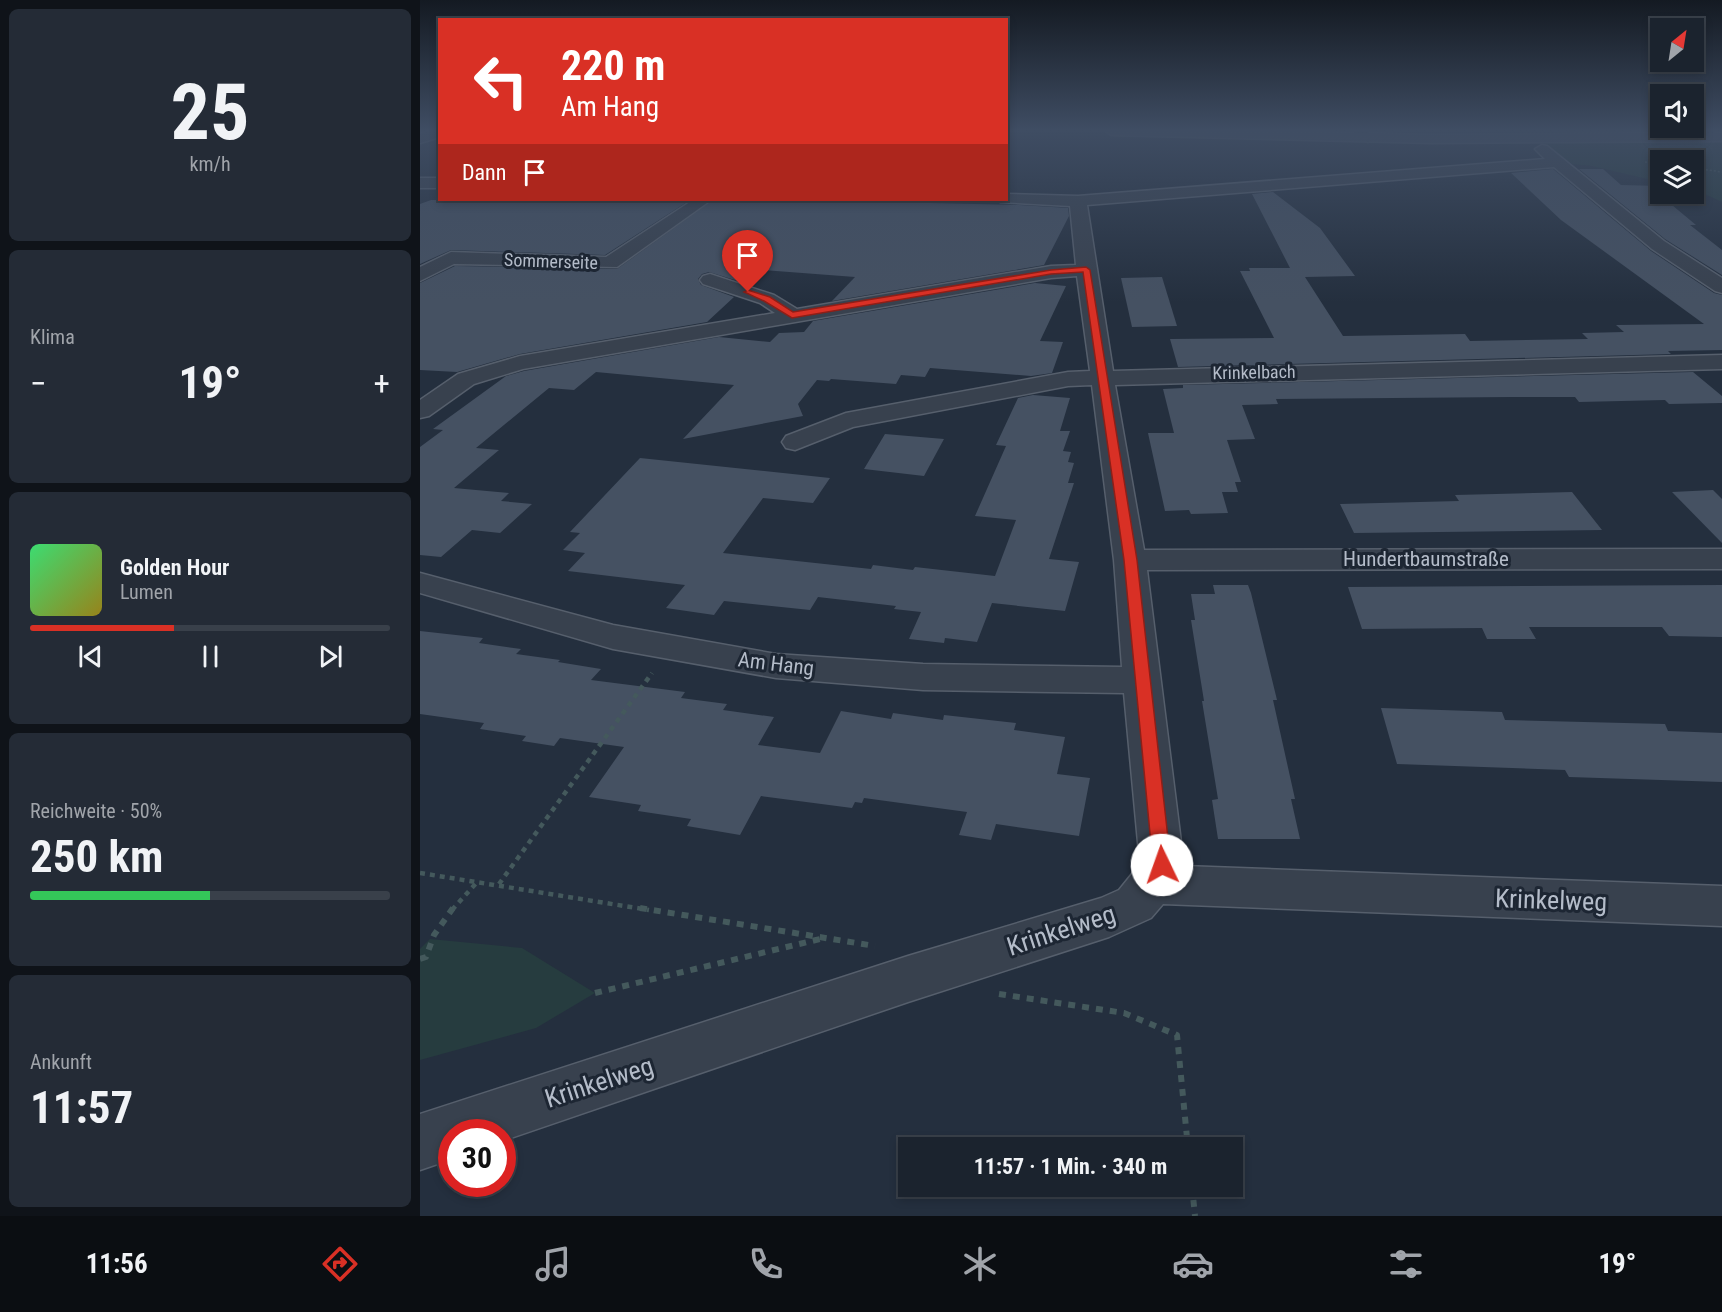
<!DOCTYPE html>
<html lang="de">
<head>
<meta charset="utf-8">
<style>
	body { margin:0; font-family:"Roboto Condensed",sans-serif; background:#242b36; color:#f1f3f6; height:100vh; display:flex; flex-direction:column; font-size:22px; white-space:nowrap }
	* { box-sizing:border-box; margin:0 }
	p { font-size:20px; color:#a0a4aa }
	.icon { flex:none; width:33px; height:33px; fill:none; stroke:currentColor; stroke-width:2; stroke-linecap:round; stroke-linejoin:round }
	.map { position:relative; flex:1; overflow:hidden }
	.side { display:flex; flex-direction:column; gap:9px; padding:9px; background:#0f1319; width:420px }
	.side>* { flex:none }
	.hud { position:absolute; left:18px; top:18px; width:570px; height:183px; border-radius:0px; box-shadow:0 3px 9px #0003,0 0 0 2px #39404a; background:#d93025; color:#fff; overflow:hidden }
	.needle { width:39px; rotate:30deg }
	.tools { position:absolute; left:1230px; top:18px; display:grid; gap:12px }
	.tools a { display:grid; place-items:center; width:54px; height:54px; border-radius:0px; background:#1b232e; box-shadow:0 3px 9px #0003,0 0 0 2px #39404a; font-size:30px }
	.speed { position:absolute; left:18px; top:1119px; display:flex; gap:12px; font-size:30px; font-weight:700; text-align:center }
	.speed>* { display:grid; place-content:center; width:78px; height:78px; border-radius:50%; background:#1b232e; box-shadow:0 3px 9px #0003,0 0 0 2px #39404a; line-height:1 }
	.speed .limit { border:9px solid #d22; background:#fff; color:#111 }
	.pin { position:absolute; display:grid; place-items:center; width:51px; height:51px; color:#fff; margin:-62px -26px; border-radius:50% 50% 50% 0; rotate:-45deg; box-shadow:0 0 6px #0007 }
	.pin .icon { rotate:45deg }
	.me { position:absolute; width:66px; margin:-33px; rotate:357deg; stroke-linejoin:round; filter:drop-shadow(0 0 4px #0008) }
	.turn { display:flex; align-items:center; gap:21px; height:126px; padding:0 24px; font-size:27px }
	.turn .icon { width:78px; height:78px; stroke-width:2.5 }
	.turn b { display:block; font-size:42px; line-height:51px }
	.then { display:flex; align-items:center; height:57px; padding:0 24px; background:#0003; gap:12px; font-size:22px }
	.big { font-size:45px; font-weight:700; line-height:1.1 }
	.side .widget { flex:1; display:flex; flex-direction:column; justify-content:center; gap:9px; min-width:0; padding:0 21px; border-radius:9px; background:#242b36 }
	.side .dial { align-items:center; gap:0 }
	.dial b { font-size:78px; line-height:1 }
	.song { display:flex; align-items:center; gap:18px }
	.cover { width:72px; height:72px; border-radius:9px; background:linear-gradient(135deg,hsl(140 70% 55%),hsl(50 70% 35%)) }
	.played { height:6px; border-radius:3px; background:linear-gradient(90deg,#d93025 40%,#39404a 40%) }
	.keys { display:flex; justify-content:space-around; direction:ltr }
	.heat { display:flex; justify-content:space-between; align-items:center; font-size:33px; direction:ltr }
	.charge { height:9px; border-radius:4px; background:linear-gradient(90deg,#34c759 50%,#39404a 0) }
	.trip { position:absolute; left:478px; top:1137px; width:345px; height:60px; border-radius:0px; background:#1b232e; box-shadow:0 3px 9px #0003,0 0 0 2px #39404a; font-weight:700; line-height:60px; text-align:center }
	.tabs { display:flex; height:96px; justify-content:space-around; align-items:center; background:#0b0e12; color:#a0a4aa }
	.tabs .icon { width:42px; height:42px }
	.tabs .active { color:#d93025 }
	.tabs b { font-size:27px; color:#f1f3f6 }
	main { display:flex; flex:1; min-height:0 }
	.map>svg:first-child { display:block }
	.green { fill:#263c3f }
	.building { fill:#455162 }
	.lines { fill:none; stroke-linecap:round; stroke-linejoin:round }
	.lane-casing { stroke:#565f6c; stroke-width:3 }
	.street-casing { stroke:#565f6c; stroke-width:3 }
	.secondary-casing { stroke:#565f6c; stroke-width:3 }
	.path-far2 { stroke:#44595c; stroke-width:1.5; stroke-dasharray:2 2; stroke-linecap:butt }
	.path-far1 { stroke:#44595c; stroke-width:4.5; stroke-dasharray:5 5; stroke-linecap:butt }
	.path { stroke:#44595c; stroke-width:6; stroke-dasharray:7 7; stroke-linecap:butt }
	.lane { fill:#38414e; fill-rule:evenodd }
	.street { fill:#38414e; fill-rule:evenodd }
	.secondary { fill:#465061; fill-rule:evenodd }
	.route { fill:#d93025; stroke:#8d1f18; stroke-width:1.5 }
	.labels { text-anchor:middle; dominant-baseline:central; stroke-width:6; stroke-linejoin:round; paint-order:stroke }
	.far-street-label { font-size:18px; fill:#b4bcc9; stroke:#1d2633 }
	.street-label { font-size:21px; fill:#b4bcc9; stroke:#1d2633 }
	.near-street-label { font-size:26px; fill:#b4bcc9; stroke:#1d2633 }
</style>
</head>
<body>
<main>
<section class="side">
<div class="widget dial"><b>25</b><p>km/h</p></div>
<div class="widget"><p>Klima</p>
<div class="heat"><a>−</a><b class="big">19°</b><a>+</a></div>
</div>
<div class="widget">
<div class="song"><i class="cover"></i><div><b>Golden Hour</b><p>Lumen</p></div></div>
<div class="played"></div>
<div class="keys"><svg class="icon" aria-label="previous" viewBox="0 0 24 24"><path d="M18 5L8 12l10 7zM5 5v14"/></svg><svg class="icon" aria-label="pause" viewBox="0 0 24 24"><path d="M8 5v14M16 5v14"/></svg><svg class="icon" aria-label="next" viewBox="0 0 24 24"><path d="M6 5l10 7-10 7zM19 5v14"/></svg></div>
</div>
<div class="widget"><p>Reichweite · 50%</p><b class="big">250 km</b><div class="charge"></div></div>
<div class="widget"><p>Ankunft</p><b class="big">11:57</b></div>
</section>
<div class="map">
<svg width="1302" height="1216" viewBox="0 0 1302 1216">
	<rect width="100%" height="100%" fill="#242f3e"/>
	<g class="green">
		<polygon points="1032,131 1302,131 1302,202 1274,189 1274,160 1240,160 1240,182 1172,166 1152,164 1124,143 1135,142 1042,137"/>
		<polygon points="10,939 102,948 175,993 116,1028 0,1060 0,949"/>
	</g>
	<g class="building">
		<polygon points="1133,169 1231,251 1294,293 1302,295 1302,350 1248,351 1251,354 758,367 750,339 854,338 820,271 830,271 829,268 870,268 832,194 853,192 900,228 935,276 885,277 923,336 1045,334 1050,341 1168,339 1162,333 1204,332 1196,325 1284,324 1141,220 1091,173"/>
		<polygon points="1159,169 1183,169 1201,185 1240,186 1240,195 1276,225 1270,225 1302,250 1302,275 1245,239"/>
		<polygon points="11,200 270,200 185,255 31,250 0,264 0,204"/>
		<polygon points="293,200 381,200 599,205 648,208 649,216 624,265 412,301 435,277 343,270 328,284 289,272 282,274 278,279 281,285 314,297 287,322 100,354 37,372 0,370 0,283 35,266 197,269"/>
		<polygon points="742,277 757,326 712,327 701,278"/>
		<polygon points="615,283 646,286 620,341 643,342 632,373 611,376 510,368 505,377 481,375 476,384 411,379 409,381 397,380 378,404 383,416 263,439 314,385 176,372 154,390 129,388 56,448 79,450 34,488 89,493 81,501 112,504 80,533 52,530 21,557 0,555 0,447 23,430 13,429 86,376 104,371 299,337 350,342 359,333 384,332 393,321"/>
		<polygon points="1273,372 1302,396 1302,403 1249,404 1245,400 1159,402 1155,397 1092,397 856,399 858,404 822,405 835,439 807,440 821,482 815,482 818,492 802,492 808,513 771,514 769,510 745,511 728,433 754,433 743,389 763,388 763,385"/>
		<polygon points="613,395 650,398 640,431 650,431 643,451 651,452 648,462 654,463 648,483 654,483 629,559 659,562 645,611 572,603 557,642 525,638 524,643 489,639 501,612 474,609 476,606 398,597 390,610 304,601 294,615 246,608 265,585 148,571 165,553 143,550 160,533 150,532 220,458 410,478 393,503 343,498 303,553 451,569 453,565 493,570 495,567 575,576 596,520 555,516 586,446 576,445 598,398"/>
		<polygon points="465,434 524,439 504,476 444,469"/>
		<polygon points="1293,490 1302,499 1302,543 1252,492"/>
		<polygon points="1152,492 1182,530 934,533 920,504 1039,501 1035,495"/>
		<polygon points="793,585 828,585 831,593 857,700 853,700 875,799 871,799 880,839 798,839 792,800 798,799 782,701 784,701 771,620 775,620 771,594 795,594"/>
		<polygon points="1302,585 1302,637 1249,636 1242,627 1109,627 1116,639 1067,639 1062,628 942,629 928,587"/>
		<polygon points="0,631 63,638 59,643 101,649 96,654 140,660 138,662 181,669 171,680 265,692 261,698 307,704 303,710 354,717 338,745 400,753 421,711 471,719 473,713 523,720 524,715 596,723 594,730 645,737 637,774 670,778 659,836 576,824 571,840 539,835 547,812 444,798 442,803 435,802 432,808 341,796 320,835 267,826 271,819 218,811 221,805 169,797 204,747 140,738 134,746 102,741 106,736 60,729 64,723 0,714"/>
		<polygon points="961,708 1082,712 1085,720 1245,724 1248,731 1302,733 1302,782 1149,777 1145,770 977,764"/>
	</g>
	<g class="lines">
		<g class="lane-casing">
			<polygon id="lane" points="1287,131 1302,134 1302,139 1287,133"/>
		</g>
		<g class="street-casing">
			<g id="street">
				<polygon points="9,131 20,131 20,137 0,143 0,134"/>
				<polygon points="932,131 947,131 955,138 948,142"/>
				<polygon points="1122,145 1127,146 1244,241 1302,278 1302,293 1295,291 1232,249 1134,167 667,205 693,371 1302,355 1302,369 695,385 724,550 1302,549 1302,569 727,570 764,866 1302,886 1302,926 743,904 731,918 689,937 488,1002 82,1141 82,1132 32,1132 32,1159 0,1170 0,1114 488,956 681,898 699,890 720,864 704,693 503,690 356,678 193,649 0,593 0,573 193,625 356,654 503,664 702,667 694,560 672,385 648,386 433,427 375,450 366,448 362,442 366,436 426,413 648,372 670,371 657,276 631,278 103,369 54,384 9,416 0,418 0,400 38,374 100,356 355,313 340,303 283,284 280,280 283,276 290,274 354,295 377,309 631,266 656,265 650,206 580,202 578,200 586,200 586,194 658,196 1125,159 1115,149"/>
				<rect x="0" y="178" width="20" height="10"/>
				<polygon points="273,200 291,200 197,267 34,264 0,281 0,267 31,252 186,257"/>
			</g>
		</g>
		<g class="secondary-casing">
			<polygon id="secondary" points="685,131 866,131 1012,135 1302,133 1302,141 1012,143 691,135"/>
		</g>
		<g class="path-far2">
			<polyline points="1225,162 1240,164"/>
			<polyline points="1274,168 1302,172"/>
		</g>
		<g class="path-far1">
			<polyline points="0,873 229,910"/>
			<polyline points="79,884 232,673"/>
			<polyline points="32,910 58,881"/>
		</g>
		<g class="path">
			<polyline points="220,908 455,946"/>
			<polyline points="0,959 6,957 14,935 33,908"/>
			<polyline points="175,993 400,939"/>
			<polyline points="579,994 704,1013 757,1035 768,1148"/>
			<polyline points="772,1186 775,1216"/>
		</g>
		<use href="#lane" class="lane"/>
		<use href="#street" class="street"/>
		<use href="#secondary" class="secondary"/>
	</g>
	<linearGradient id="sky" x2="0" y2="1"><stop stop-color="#141a22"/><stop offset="0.43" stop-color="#3f4d63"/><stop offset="1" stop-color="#3f4d63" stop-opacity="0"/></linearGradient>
	<rect width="1302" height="302" fill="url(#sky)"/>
	<polygon class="route" points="666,267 670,270 717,560 751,865 748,871 742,873 735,871 733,865 704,560 663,272 631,274 372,318 344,301 324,292 328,290 350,297 373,312 631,270"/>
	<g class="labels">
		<g class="far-street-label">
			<text transform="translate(131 261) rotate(2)">Sommerseite</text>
			<text transform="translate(834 372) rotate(-1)">Krinkelbach</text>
		</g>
		<g class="street-label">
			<text x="1006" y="559">Hundertbaumstraße</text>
			<text transform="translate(356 664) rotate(7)">Am Hang</text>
		</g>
		<g class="near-street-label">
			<text transform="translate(1131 900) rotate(2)">Krinkelweg</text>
			<text transform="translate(641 930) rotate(-18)">Krinkelweg</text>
			<text transform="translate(179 1082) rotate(-18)">Krinkelweg</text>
		</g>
	</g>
</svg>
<div class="tools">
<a><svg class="needle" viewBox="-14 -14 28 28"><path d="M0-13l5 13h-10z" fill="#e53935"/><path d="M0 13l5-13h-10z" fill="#a0a4aa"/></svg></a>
<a><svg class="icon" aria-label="sound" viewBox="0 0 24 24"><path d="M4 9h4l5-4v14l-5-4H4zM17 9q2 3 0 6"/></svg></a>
<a><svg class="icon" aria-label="layers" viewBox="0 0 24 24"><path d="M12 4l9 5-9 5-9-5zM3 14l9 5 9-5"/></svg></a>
</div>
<div class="speed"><div class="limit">30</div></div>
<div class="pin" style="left:328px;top:292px;background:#d93025"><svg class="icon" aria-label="arrive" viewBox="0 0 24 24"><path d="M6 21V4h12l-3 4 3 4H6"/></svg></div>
<svg class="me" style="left:742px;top:865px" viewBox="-20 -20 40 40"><circle r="19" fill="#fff"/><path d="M0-13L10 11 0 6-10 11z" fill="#d93025"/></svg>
<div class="trip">11:57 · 1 Min. · 340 m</div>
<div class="hud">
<div class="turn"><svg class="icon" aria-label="left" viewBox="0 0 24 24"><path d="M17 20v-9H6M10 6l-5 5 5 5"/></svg><div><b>220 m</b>Am Hang</div></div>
<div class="then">Dann<svg class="icon" aria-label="arrive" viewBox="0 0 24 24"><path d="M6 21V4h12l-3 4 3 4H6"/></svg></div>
</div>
</div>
</main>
<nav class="tabs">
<b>11:56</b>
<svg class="icon active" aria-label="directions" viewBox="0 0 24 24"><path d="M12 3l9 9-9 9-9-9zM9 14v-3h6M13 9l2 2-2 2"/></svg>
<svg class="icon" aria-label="music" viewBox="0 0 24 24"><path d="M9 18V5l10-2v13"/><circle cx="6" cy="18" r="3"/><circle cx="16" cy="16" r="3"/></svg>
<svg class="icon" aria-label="phone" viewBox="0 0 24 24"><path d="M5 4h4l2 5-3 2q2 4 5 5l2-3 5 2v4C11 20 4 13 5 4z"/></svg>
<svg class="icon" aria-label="climate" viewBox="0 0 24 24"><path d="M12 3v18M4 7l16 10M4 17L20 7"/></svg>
<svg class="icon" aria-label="car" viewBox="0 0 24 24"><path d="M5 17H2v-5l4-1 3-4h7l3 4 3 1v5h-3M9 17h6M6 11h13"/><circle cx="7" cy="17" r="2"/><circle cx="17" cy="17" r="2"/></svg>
<svg class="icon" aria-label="filters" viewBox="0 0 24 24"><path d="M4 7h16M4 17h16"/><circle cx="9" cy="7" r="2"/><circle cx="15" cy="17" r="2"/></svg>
<b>19°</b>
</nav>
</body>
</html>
